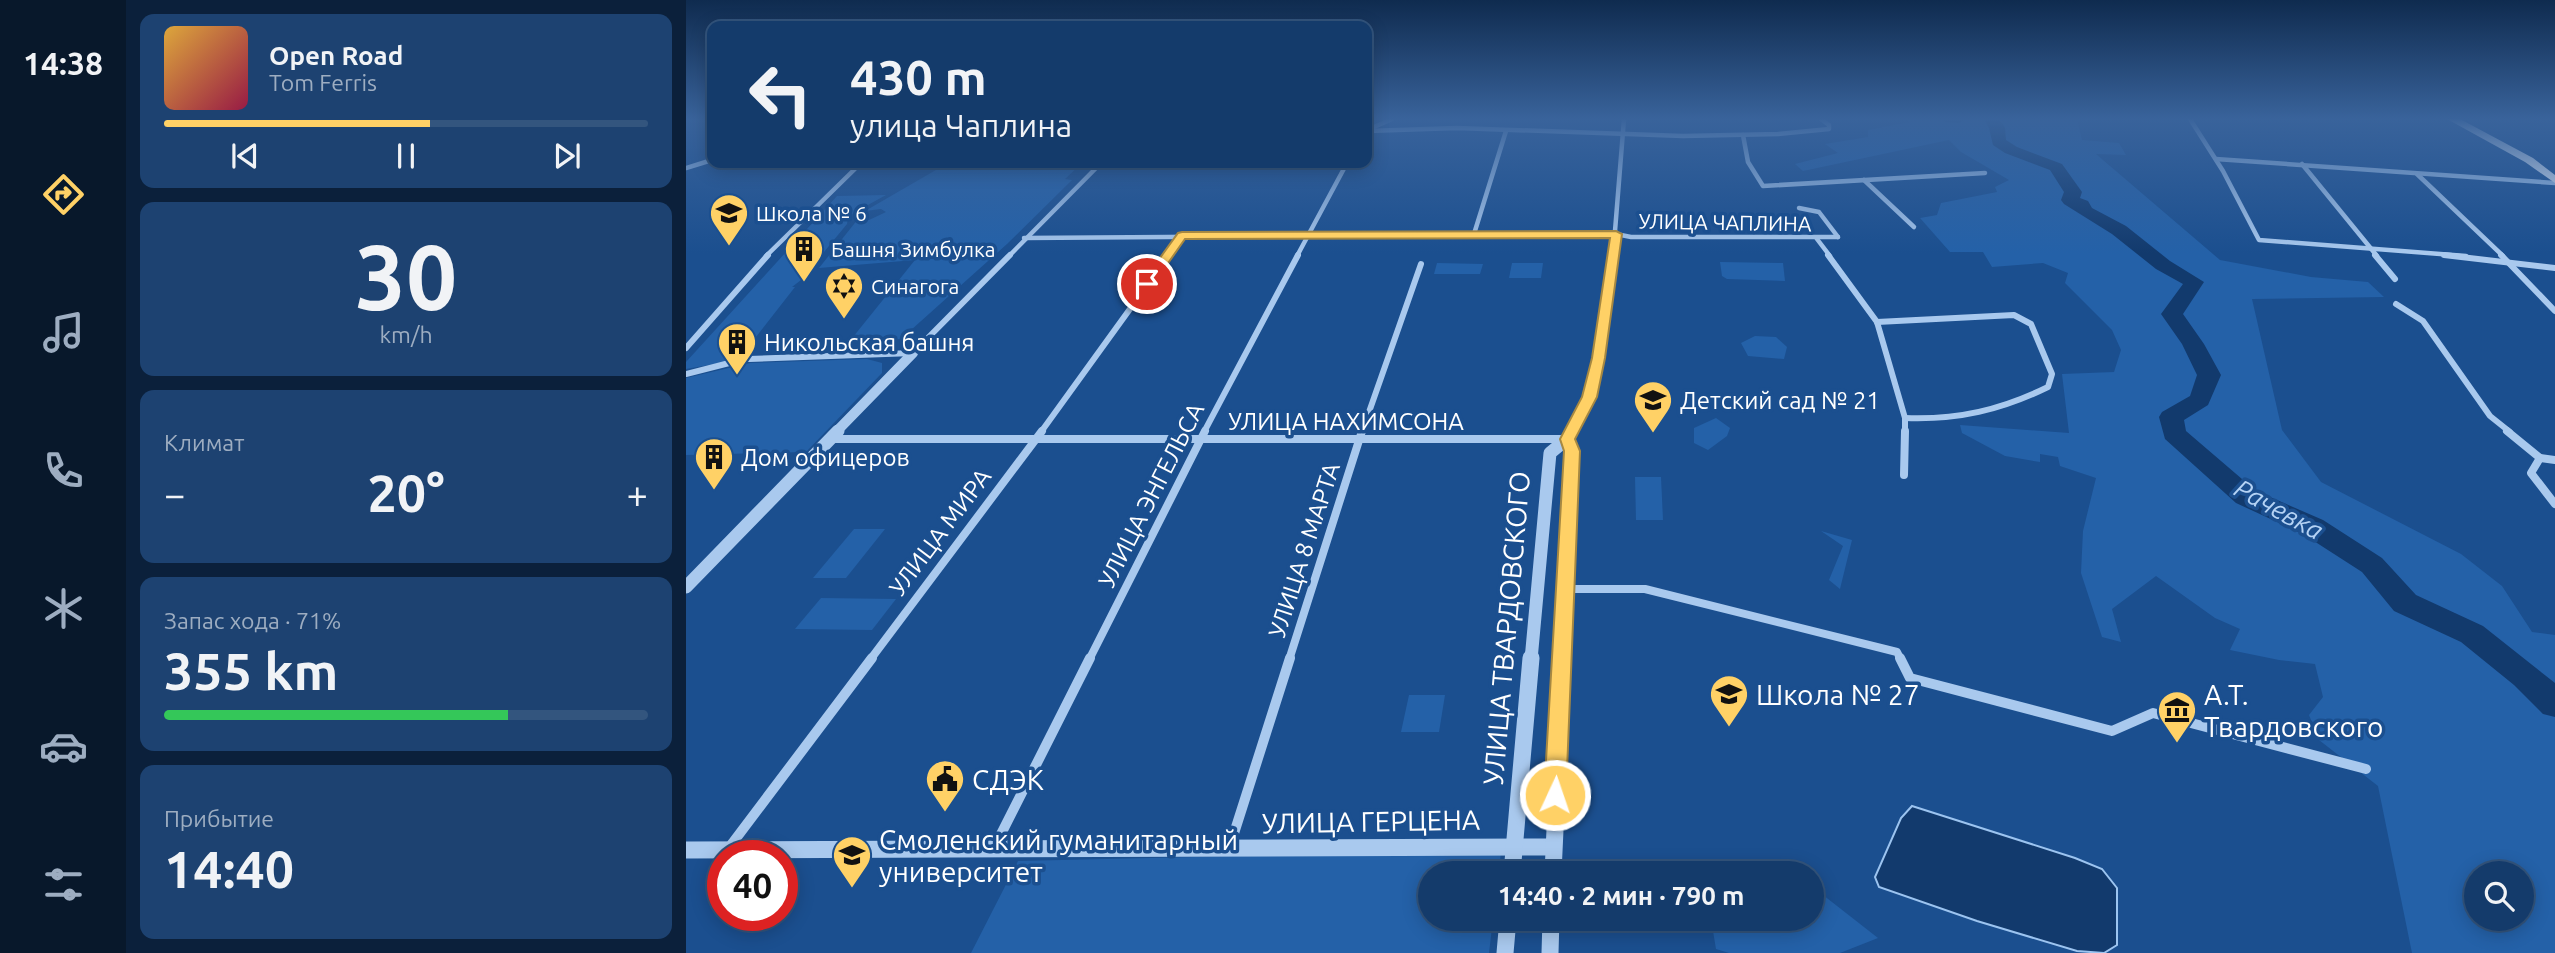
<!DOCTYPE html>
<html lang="ru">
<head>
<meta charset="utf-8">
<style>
	body { margin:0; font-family:Ubuntu,sans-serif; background:#1d4271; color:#f1f3f6; height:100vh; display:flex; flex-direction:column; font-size:26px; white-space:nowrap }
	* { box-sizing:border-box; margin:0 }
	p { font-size:23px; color:#9dadc1 }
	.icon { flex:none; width:38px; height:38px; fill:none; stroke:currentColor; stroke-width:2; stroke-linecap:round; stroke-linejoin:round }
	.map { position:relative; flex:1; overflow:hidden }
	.side { display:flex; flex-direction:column; gap:14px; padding:14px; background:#0b203b; width:560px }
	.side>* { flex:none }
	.hud { position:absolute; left:21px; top:21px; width:665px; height:147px; border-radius:14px; box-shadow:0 4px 18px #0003,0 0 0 2px #33557e; background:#143b6b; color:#f1f3f6; overflow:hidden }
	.buttons { position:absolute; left:1778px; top:861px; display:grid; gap:14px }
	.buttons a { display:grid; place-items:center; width:70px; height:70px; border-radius:50%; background:#143b6b; box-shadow:0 4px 18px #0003,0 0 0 2px #33557e; font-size:35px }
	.speed { position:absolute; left:21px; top:840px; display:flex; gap:14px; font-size:35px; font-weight:700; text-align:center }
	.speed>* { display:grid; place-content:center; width:91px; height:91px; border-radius:50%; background:#143b6b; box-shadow:0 4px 18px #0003,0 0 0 2px #33557e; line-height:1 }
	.speed .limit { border:10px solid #d22; background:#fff; color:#111 }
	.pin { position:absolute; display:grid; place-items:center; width:60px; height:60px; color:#fff; margin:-30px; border:4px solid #fff; border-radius:50%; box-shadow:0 2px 7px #0007 }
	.me { position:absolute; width:77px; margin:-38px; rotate:3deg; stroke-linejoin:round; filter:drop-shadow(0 0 5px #0008) }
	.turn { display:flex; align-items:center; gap:24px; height:147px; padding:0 28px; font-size:32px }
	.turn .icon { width:91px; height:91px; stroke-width:2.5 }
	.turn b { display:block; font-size:49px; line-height:60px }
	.big { font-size:52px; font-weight:600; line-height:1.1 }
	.side .tile { flex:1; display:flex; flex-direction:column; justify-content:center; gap:10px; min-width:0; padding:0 24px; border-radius:14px; background:#1d4271 }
	.side .dial { align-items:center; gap:0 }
	.dial b { font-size:91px; line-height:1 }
	.song { display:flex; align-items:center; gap:21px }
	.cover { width:84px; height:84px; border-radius:10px; background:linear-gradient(135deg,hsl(40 70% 55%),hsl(340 70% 35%)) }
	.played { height:7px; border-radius:4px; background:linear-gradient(90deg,#ffd166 55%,#33557e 55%) }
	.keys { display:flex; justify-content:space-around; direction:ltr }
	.heat { display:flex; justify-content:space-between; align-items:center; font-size:38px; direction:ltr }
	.charge { height:10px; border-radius:5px; background:linear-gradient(90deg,#34c759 71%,#33557e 0) }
	.trip { position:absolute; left:732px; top:861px; width:406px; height:70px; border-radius:35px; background:#143b6b; box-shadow:0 4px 18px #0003,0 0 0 2px #33557e; font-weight:600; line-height:70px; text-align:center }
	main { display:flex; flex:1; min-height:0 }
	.tab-bar { display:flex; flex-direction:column; width:126px; justify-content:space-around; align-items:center; background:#08182b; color:#9dadc1 }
	.tab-bar .icon { width:49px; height:49px }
	.tab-bar .selected { color:#ffd166 }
	.tab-bar b { font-size:32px; color:#f1f3f6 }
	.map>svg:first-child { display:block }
	.green { fill:#2461a8; fill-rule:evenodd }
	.water { fill:#123a6d; stroke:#9cc4f0; stroke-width:2 }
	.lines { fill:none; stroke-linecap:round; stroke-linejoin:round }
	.river { fill:#123a6d; fill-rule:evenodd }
	.minor-far3 { stroke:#a9c9ee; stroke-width:4.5 }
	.minor-far2 { stroke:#a9c9ee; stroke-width:6 }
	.minor-far1 { stroke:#a9c9ee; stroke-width:8 }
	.minor { stroke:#a9c9ee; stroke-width:10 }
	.tertiary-far2 { stroke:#a9c9ee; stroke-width:10 }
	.tertiary-far1 { stroke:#a9c9ee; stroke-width:13 }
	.tertiary { stroke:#a9c9ee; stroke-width:17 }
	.primary { fill:#f0f6ff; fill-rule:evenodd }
	.route { fill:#ffd166; stroke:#a68842; stroke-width:2 }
	.labels { text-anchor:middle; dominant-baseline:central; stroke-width:7; stroke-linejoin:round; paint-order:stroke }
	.far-poi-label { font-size:21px; fill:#fff; stroke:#1b4f8f; text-anchor:start }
	.far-street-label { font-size:21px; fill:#fff; stroke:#1b4f8f }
	.poi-label { font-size:24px; fill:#fff; stroke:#1b4f8f; text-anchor:start }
	.street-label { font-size:24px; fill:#fff; stroke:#1b4f8f }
	.water-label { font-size:26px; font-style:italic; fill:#b5d3f5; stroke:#1b4f8f }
	.near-street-label { font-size:28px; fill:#fff; stroke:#1b4f8f }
	.near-poi-label { font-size:28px; fill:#fff; stroke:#1b4f8f; text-anchor:start }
</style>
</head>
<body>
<main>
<nav class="tab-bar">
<b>14:38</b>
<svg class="icon selected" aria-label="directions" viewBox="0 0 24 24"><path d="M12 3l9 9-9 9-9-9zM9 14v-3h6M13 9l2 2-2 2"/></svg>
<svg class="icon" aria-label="music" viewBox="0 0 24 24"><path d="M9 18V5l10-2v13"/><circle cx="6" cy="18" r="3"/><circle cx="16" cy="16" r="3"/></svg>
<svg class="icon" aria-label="phone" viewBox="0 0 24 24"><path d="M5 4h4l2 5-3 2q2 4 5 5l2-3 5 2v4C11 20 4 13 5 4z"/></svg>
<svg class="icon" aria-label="climate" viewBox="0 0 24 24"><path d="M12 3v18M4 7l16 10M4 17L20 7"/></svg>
<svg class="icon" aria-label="car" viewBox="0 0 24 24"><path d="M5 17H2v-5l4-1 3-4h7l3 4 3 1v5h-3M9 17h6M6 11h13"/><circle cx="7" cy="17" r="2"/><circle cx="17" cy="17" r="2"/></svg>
<svg class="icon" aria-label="filters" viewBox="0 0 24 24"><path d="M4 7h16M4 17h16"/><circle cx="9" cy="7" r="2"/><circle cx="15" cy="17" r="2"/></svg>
</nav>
<section class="side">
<div class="tile">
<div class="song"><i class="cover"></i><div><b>Open Road</b><p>Tom Ferris</p></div></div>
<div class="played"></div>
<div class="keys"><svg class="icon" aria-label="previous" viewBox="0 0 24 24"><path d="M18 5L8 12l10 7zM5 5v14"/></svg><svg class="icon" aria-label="pause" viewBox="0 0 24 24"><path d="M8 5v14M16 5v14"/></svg><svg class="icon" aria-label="next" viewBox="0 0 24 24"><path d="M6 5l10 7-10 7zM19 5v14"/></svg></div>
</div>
<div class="tile dial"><b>30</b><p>km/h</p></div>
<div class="tile"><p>Климат</p>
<div class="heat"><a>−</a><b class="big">20°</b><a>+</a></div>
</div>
<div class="tile"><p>Запас хода · 71%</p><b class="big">355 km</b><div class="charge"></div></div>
<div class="tile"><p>Прибытие</p><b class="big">14:40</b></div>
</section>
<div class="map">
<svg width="1869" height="953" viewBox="0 0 1869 953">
	<rect width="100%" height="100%" fill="#1b4f8f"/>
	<g class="green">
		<path d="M 1218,119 L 1391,119 L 1396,140 L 1433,143 L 1440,155 L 1410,154 L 1534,260 L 1625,277 L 1682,282 L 1698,297 L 1566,299 L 1596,430 L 1635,482 L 1775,554 L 1816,586 L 1846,632 L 1869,635 L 1869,953 L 1726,953 L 1692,786 L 1633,740 L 1623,715 L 1637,697 L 1629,664 L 1593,660 L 1544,650 L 1554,629 L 1529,618 L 1470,576 L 1426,609 L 1435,642 L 1416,637 L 1395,573 L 1397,531 L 1410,478 L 1374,466 L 1372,457 L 1354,454 L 1354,462 L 1319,456 L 1276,433 L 1274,425 L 1383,433 L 1376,374 L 1428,372 L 1435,350 L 1426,330 L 1379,283 L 1382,273 L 1357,263 L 1306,267 L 1297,252 L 1264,252 L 1234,218 L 1251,215 L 1255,203 L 1311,192 L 1309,187 L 1323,180 L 1275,152 L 1263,140 L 1117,171 L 1109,164 L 1152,153 L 1139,144 L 1182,137 L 1182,130 L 1224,122 ZM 1790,873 L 1836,873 L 1836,919 L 1790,919 Z"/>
		<polygon points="262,163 396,163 379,179 386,180 321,244 215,339 163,342 229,260 133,268 172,219 183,220 200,212 195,209 179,211"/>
		<polygon points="200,195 162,216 161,224 115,280 106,287 109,287 52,360 0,369 0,362 151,196"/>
		<polygon points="1034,262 1097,263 1099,281 1041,279 1036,276"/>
		<polygon points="751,263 797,264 794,274 748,274"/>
		<polygon points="826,263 857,263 855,278 823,278"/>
		<polygon points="1069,336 1090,337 1101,347 1098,359 1062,356 1055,343"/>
		<polygon points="181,359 196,363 196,373 120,452 0,455 0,378 64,363"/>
		<polygon points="1030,418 1044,428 1041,436 1022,450 1008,443 1008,428"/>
		<polygon points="949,477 975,477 977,520 950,520"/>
		<polygon points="168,529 199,529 160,578 127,578"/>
		<polygon points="1135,531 1166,540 1154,589 1143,580 1157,546"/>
		<polygon points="135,598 210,599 186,630 109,629"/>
		<polygon points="723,695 759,695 753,732 715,732"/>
		<polygon points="815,850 813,873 744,873 744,919 807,919 803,953 285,953 332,861"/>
		<polygon points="1000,865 1000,873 905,873 905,867"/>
		<polygon points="1125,893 1137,895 1192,938 1154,953 1043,953 1030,949 1025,919 1125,919"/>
	</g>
	<polygon class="water" points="1226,806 1389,858 1416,869 1431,888 1431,945 1418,953 1391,951 1291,921 1193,887 1189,877 1215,818"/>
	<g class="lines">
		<g class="river">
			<polygon points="1257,119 1280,119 1273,123 1259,122"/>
			<polygon points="1298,119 1313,119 1319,128 1320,140 1331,147 1376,164 1396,192 1394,198 1402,201 1406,208 1440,226 1484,261 1518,282 1497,314 1518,344 1535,375 1522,405 1498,420 1500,431 1570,491 1637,520 1696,558 1730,595 1797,626 1869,683 1869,717 1857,714 1828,685 1775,642 1708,611 1676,572 1617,534 1550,503 1479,439 1473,417 1476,412 1504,396 1511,375 1496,344 1475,314 1497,284 1470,269 1426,234 1378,204 1375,200 1378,192 1364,170 1319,153 1307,145 1303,128"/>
		</g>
		<g class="minor-far3">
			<polyline points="1504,119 1537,171 1573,240 1780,256"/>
			<polyline points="688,127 706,119"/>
			<polyline points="681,131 771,128 997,136 1092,134 1143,129 1143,125 1135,119"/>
			<polyline points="1057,135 1062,162 1077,186 1299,173"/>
			<polyline points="1530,159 1869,183"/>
			<polyline points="1616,164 1691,256"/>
			<polyline points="0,168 26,160"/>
			<polyline points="1731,174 1817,256"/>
			<polyline points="1178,180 1228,227"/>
			<polyline points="1113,208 1133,212 1152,237"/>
			<polyline points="788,234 820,131"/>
			<polyline points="338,238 930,234 945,237 1152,237"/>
			<polyline points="1131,239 1144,256"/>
			<polyline points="80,256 175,163"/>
			<polyline points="323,256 415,163"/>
			<polyline points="481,256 496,236"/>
			<polyline points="611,256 661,163"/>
			<polyline points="927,256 938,119"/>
		</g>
		<g class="minor-far2">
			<polyline points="1142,255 1191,322 1219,418 1219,432"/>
			<polyline points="1689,255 1709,279"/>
			<polyline points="1758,255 1869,268"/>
			<polyline points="1815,255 1869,311"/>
			<polyline points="1710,304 1737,321 1804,416 1824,432"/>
			<path d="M 1191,322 L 1328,315 L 1345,324 L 1366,374 L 1362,387 C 1315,410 1272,420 1219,418"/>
			<polyline points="0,348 82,255"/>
			<polyline points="63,359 227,353 324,255"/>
			<polyline points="0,374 51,361"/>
			<polyline points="355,432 483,255"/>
			<polyline points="518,432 612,255"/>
			<polyline points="676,432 735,264"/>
			<polyline points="884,432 903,397 913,358 927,255"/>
		</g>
		<g class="minor-far1">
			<polyline points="1821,431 1854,458 1845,473 1869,504"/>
			<polyline points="146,439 881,439 885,431"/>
			<polyline points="1854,458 1869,460"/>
			<polyline points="1218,475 1219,431"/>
			<polyline points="880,589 959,589 1211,652 1215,660"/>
			<polyline points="184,660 356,431"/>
			<polyline points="403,660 519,431"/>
			<polyline points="603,660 676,431"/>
		</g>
		<g class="minor">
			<polyline points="1214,658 1224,678 1426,731 1467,713 1680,769"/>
			<polyline points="309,846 404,658"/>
			<polyline points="42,849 186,658"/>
			<polyline points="543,849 604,658"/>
		</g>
		<polyline class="tertiary-far2" points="150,432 227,353"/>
		<g class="tertiary-far1">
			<polyline points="0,587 152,431"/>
			<polyline points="845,660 864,453 881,439 886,451 877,660"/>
		</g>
		<g class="tertiary">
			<polyline points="0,850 867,847"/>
			<polyline points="826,873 845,658"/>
			<polyline points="867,873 877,658"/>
			<polyline points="819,953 822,919"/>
			<polyline points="864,953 865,919"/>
		</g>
		<polygon class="primary" points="1761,119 1774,119 1847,158 1869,175 1869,183 1839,162"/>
	</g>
	<linearGradient id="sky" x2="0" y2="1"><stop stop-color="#0f2b4f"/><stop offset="0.47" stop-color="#39639b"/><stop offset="1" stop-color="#39639b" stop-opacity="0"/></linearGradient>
	<rect width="1869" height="253" fill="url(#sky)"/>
	<polygon class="route" points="930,231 936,234 919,358 911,397 889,439 894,451 880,795 877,802 869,805 862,802 858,795 878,451 874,439 896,397 906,358 924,238 499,239 466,286 455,284 492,233 496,232"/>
	<defs>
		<g id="school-pin" transform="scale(2.0125)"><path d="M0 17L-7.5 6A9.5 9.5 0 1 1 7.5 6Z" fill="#ffd166" stroke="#1b4f8f"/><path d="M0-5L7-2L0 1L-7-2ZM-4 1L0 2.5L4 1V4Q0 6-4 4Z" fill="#111"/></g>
		<g id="building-pin" transform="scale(2.0125)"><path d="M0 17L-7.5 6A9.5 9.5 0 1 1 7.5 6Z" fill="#ffd166" stroke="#1b4f8f"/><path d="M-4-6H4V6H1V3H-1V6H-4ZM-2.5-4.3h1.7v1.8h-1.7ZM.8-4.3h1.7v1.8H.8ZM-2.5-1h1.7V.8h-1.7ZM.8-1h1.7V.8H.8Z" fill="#111"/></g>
		<g id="synagogue-pin" transform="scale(2.0125)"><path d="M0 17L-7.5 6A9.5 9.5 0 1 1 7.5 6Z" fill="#ffd166" stroke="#1b4f8f"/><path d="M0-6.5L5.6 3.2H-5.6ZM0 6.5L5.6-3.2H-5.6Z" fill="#111"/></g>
		<g id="museum-pin" transform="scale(2.0125)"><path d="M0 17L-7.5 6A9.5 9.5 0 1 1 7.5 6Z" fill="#ffd166" stroke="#1b4f8f"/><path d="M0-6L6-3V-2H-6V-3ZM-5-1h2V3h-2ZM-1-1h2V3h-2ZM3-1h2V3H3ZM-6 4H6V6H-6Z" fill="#111"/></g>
		<g id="civic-pin" transform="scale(2.0125)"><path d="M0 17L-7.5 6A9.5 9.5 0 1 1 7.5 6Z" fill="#ffd166" stroke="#1b4f8f"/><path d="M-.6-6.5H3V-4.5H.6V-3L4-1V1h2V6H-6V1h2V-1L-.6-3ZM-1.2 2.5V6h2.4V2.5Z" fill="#111"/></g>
		<g id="university-pin" transform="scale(2.0125)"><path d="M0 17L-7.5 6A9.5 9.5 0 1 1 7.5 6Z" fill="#ffd166" stroke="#1b4f8f"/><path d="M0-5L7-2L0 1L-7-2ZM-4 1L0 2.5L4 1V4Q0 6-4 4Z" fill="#111"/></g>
	</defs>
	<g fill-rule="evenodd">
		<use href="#school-pin" x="43" y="213"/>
		<use href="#building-pin" x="118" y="249"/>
		<use href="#synagogue-pin" x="158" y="286"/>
		<use href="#building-pin" x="51" y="342"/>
		<use href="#school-pin" x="967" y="400"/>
		<use href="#building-pin" x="28" y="457"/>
		<use href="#school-pin" x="1043" y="694"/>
		<use href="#museum-pin" x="1491" y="710"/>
		<use href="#civic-pin" x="259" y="779"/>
		<use href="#university-pin" x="166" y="855"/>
	</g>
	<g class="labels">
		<g class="far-poi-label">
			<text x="70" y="213">Школа № 6</text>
			<text x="145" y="249">Башня Зимбулка</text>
			<text x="185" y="286">Синагога</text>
		</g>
		<g class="far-street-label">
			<text transform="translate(1039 222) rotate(1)">УЛИЦА ЧАПЛИНА</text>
		</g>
		<g class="poi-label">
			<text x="78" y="342">Никольская башня</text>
			<text x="994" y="400">Детский сад № 21</text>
			<text x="55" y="457">Дом офицеров</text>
		</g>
		<g class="street-label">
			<text x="660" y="421">УЛИЦА НАХИМСОНА</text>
			<text transform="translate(465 495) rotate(-63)">УЛИЦА ЭНГЕЛЬСА</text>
			<text transform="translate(254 532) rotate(-53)">УЛИЦА МИРА</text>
			<text transform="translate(618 550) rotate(-72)">УЛИЦА 8 МАРТА</text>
		</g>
		<g class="water-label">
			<text transform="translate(1593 509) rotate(29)">Рачевка</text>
		</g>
		<g class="near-street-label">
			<text transform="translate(820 628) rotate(-85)">УЛИЦА ТВАРДОВСКОГО</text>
			<text transform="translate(685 821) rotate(-1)">УЛИЦА ГЕРЦЕНА</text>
		</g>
		<g class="near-poi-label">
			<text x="1070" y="694">Школа № 27</text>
			<text x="1518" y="694">А.Т.<tspan x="1518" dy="32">Твардовского</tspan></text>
			<text x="286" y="779">СДЭК</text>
			<text x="193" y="839">Смоленский гуманитарный<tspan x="193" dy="32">университет</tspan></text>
		</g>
	</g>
</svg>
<div class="buttons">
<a><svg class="icon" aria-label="search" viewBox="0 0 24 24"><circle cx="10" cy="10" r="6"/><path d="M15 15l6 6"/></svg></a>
</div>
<div class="speed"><div class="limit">40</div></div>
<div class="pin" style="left:461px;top:284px;background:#d93025"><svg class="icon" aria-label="arrive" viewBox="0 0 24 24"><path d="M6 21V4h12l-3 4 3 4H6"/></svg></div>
<svg class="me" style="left:869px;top:795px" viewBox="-20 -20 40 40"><circle r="17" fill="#ffd166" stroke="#fff" stroke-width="3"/><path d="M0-11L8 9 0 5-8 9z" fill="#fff"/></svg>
<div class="trip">14:40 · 2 мин · 790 m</div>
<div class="hud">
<div class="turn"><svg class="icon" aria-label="left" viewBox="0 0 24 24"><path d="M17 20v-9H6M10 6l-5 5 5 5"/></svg><div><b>430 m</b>улица Чаплина</div></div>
</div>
</div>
</main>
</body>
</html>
